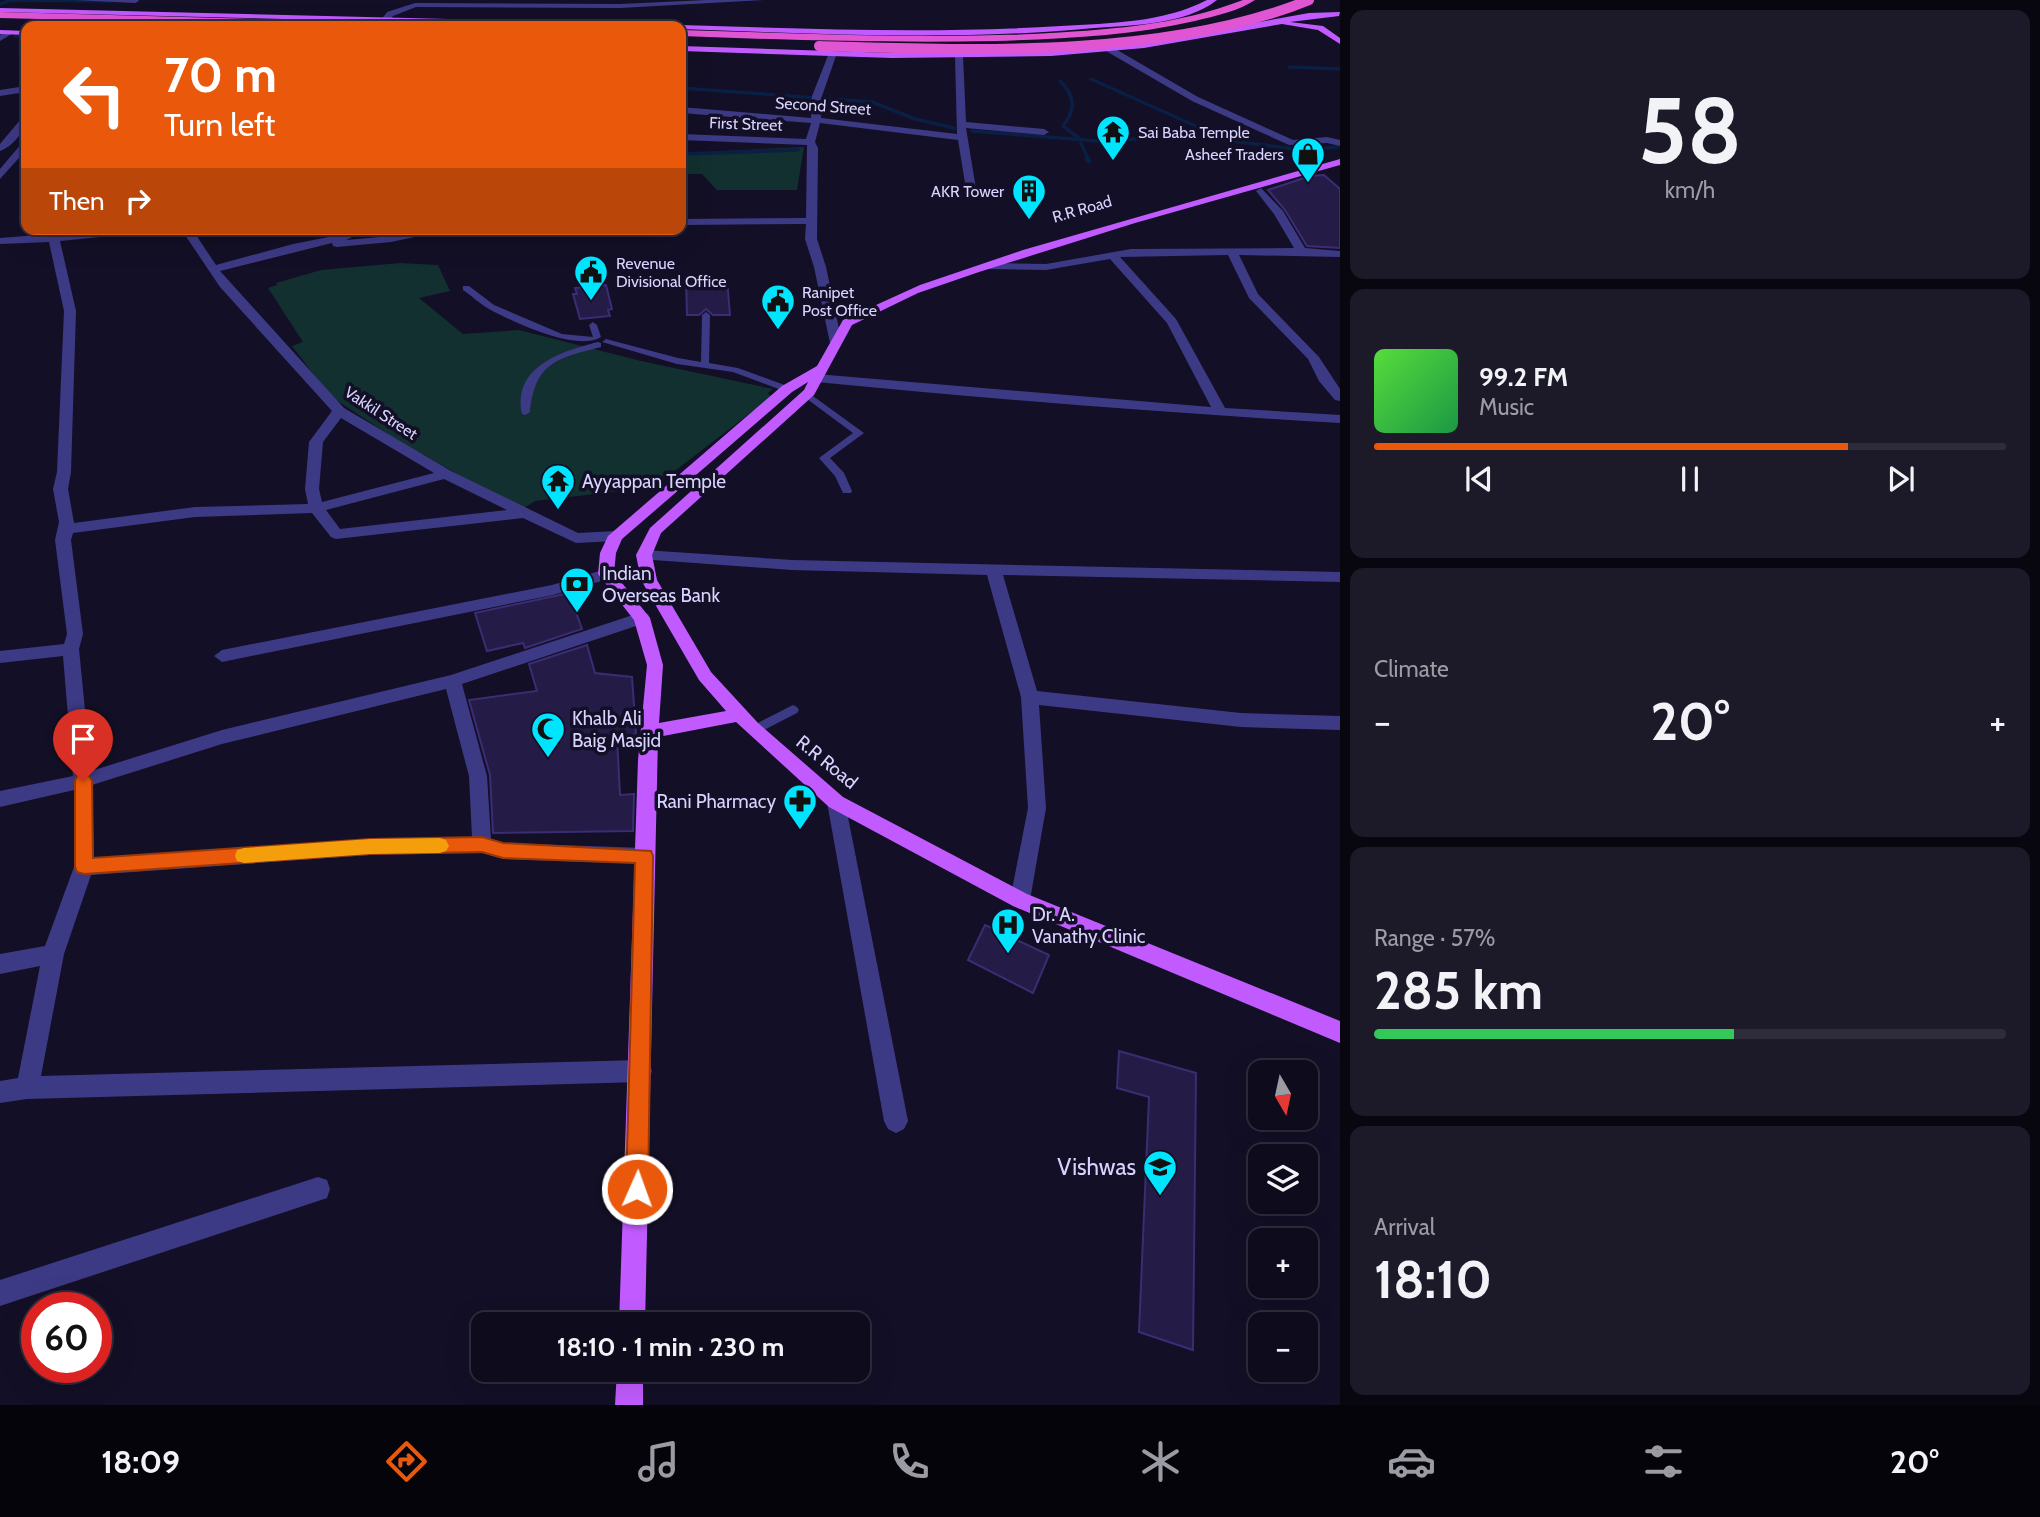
<!DOCTYPE html>
<html lang="en">
<head>
<meta charset="utf-8">
<style>
	body { margin:0; font-family:Cabin,sans-serif; background:#1c1929; color:#f1f3f6; height:100vh; display:flex; flex-direction:column; font-size:26px; white-space:nowrap }
	* { box-sizing:border-box; margin:0 }
	p { font-size:23px; color:#9b9ba3 }
	.icon { flex:none; width:38px; height:38px; fill:none; stroke:currentColor; stroke-width:2; stroke-linecap:round; stroke-linejoin:round }
	.map { position:relative; flex:1; overflow:hidden }
	.sheet { display:flex; flex-direction:column; gap:10px; padding:10px; background:#08060f; width:700px }
	.sheet>* { flex:none }
	.hud { position:absolute; left:21px; top:21px; width:665px; height:214px; border-radius:14px; box-shadow:0 7px 28px #0002,0 0 0 2px #2e2b3b; background:#ea580c; color:#fff; overflow:hidden }
	.needle { width:46px; rotate:171deg }
	.fabs { position:absolute; left:1248px; top:1060px; display:grid; gap:14px }
	.fabs a { display:grid; place-items:center; width:70px; height:70px; border-radius:14px; background:#0e0b1c; box-shadow:0 7px 28px #0002,0 0 0 2px #2e2b3b; font-size:35px }
	.speed { position:absolute; left:21px; top:1292px; display:flex; gap:14px; font-size:35px; font-weight:700; text-align:center }
	.speed>* { display:grid; place-content:center; width:91px; height:91px; border-radius:50%; background:#0e0b1c; box-shadow:0 7px 28px #0002,0 0 0 2px #2e2b3b; line-height:1 }
	.speed .limit { border:10px solid #d22; background:#fff; color:#111 }
	.pin { position:absolute; display:grid; place-items:center; width:60px; height:60px; color:#fff; margin:-72px -30px; border-radius:50% 50% 50% 0; rotate:-45deg; box-shadow:0 0 7px #0007 }
	.pin .icon { rotate:45deg }
	.me { position:absolute; width:77px; margin:-38px; rotate:2deg; stroke-linejoin:round; filter:drop-shadow(0 0 5px #0008) }
	.turn { display:flex; align-items:center; gap:24px; height:147px; padding:0 28px; font-size:32px }
	.turn .icon { width:91px; height:91px; stroke-width:2.5 }
	.turn b { display:block; font-size:49px; line-height:60px }
	.then { display:flex; align-items:center; height:66px; padding:0 28px; background:#0003; gap:14px; font-size:26px }
	.big { font-size:52px; font-weight:700; line-height:1.1 }
	.sheet .card { flex:1; display:flex; flex-direction:column; justify-content:center; gap:10px; min-width:0; padding:0 24px; border-radius:14px; background:#1c1929 }
	.sheet .dial { align-items:center; gap:0 }
	.dial b { font-size:91px; line-height:1 }
	.song { display:flex; align-items:center; gap:21px }
	.cover { width:84px; height:84px; border-radius:10px; background:linear-gradient(135deg,hsl(110 70% 55%),hsl(140 70% 35%)) }
	.played { height:7px; border-radius:4px; background:linear-gradient(90deg,#ea580c 75%,#2e2b3b 75%) }
	.keys { display:flex; justify-content:space-around; direction:ltr }
	.heat { display:flex; justify-content:space-between; align-items:center; font-size:38px; direction:ltr }
	.charge { height:10px; border-radius:5px; background:linear-gradient(90deg,#34c759 57%,#2e2b3b 0) }
	.trip { position:absolute; left:471px; top:1312px; width:399px; height:70px; border-radius:14px; background:#0e0b1c; box-shadow:0 7px 28px #0002,0 0 0 2px #2e2b3b; font-weight:700; line-height:70px; text-align:center }
	.tab-bar { display:flex; height:112px; justify-content:space-around; align-items:center; background:#06040b; color:#9b9ba3 }
	.tab-bar .icon { width:49px; height:49px }
	.tab-bar .active { color:#ea580c }
	.tab-bar b { font-size:32px; color:#f1f3f6 }
	main { display:flex; flex:1; min-height:0 }
	.map>svg:first-child { display:block }
	.green { fill:#12302f }
	.lines { fill:none; stroke-linecap:round; stroke-linejoin:round }
	.stream-far1 { stroke:#0a1f44; stroke-width:3.5 }
	.stream { stroke:#0a1f44; stroke-width:5 }
	.building { fill:#241b47; stroke:#3b2d73; stroke-width:2 }
	.service { fill:#3d3a85; fill-rule:evenodd }
	.minor { fill:#3d3a85; fill-rule:evenodd }
	.primary { fill:#c25bff; fill-rule:evenodd }
	.trunk { fill:#e055d1; fill-rule:evenodd }
	.trunk-bridge { stroke:#e055d1; stroke-width:10 }
	.route { fill:#ea580c; stroke:#983908; stroke-width:2 }
	.slow { fill:#f59e0b }
	.labels { text-anchor:middle; dominant-baseline:central; stroke-width:7; stroke-linejoin:round; paint-order:stroke }
	.far-street-label { font-size:16px; fill:#d9d4ff; stroke:#130f26 }
	.far-poi-label { font-size:16px; fill:#d9d4ff; stroke:#130f26; text-anchor:start }
	.poi-label { font-size:19px; fill:#d9d4ff; stroke:#130f26; text-anchor:start }
	.street-label { font-size:19px; fill:#d9d4ff; stroke:#130f26 }
	.near-poi-label { font-size:23px; fill:#d9d4ff; stroke:#130f26; text-anchor:end }
</style>
</head>
<body>
<main>
<div class="map">
<svg width="1340" height="1405" viewBox="0 0 1340 1405">
	<rect width="100%" height="100%" fill="#130f26"/>
	<g class="green">
		<polygon points="804,147 797,190 717,190 702,174 681,174 681,153"/>
		<polygon points="400,263 438,265 450,291 419,298 463,334 519,330 641,361 773,389 768,393 771,397 654,487 535,501 521,510 397,440 330,396 292,346 303,342 268,288 277,285 276,283 321,270"/>
	</g>
	<g class="lines">
		<g class="stream-far1">
			<polyline points="0,4 11,0 112,1"/>
			<polyline points="15,36 26,37"/>
			<polyline points="1289,67 1340,69"/>
			<polyline points="1091,79 1220,137"/>
			<path d="M 1060,81 C 1075,95 1076,110 1063,126 L 1080,139"/>
			<polyline points="681,88 872,102 915,119 954,128"/>
			<polyline points="972,131 1097,141 1191,136 1303,150 1337,147"/>
			<polyline points="1081,143 1088,159"/>
			<polyline points="681,154 798,150"/>
		</g>
		<polyline class="stream" points="1087,158 1089,161"/>
	</g>
	<g class="building">
		<polygon points="1324,175 1340,189 1340,248 1307,246 1285,210 1268,190 1310,176"/>
		<polygon points="686,278 727,279 730,315 713,315 706,309 699,315 687,315"/>
		<polygon points="606,285 612,309 608,310 610,316 580,319 573,294 577,294 575,288"/>
		<polygon points="569,593 582,629 525,648 523,643 487,651 475,613"/>
		<polygon points="587,645 595,673 632,677 636,734 617,738 620,795 634,794 633,831 493,833 490,775 469,700 537,691 529,664"/>
		<polygon points="985,925 1049,955 1033,993 968,960"/>
		<polygon points="1119,1051 1196,1073 1193,1350 1139,1332 1149,1097 1117,1088"/>
	</g>
	<g class="lines">
		<g class="service">
			<path d="M 463,286 L 469,286 L 494,305 L 562,334 L 593,337 L 589,325 L 593,322 L 597,325 L 601,337 C 576,352 515,323 489,309 C 480,304 472,296 463,290 Z"/>
			<polygon points="706,312 710,315 709,363 738,368 790,387 790,391 784,391 733,372 677,364 602,342 606,339 678,358 701,362 702,315"/>
			<path d="M 598,342 L 601,343 L 601,347 C 558,358 535,362 530,412 L 525,415 L 522,414 C 512,366 563,351 598,342 Z"/>
			<polygon points="806,391 864,433 830,458 844,473 852,491 851,493 843,493 835,476 819,458 853,433 803,396 803,392"/>
			<polygon points="793,705 797,707 799,710 797,713 758,733 750,733 748,730 750,727"/>
		</g>
		<g class="minor">
			<polygon points="75,0 138,0 139,1 135,3"/>
			<polygon points="706,0 764,0 620,8 416,7 393,16 388,22 381,20 387,12 415,3 620,4"/>
			<polygon points="8,30 15,32 0,41 0,35"/>
			<polygon points="1106,47 1112,47 1198,97 1293,140 1327,137 1340,140 1340,146 1327,143 1289,145 1192,101 1106,51"/>
			<polygon points="833,50 837,53 822,96 821,118 957,134 955,56 959,53 963,56 966,122 1044,129 1049,132 1044,135 966,128 976,189 971,192 966,189 958,140 820,123 815,142 818,148 817,239 826,267 842,343 836,347 830,343 814,267 805,239 806,224 681,225 681,219 806,218 807,145 681,140 681,134 806,139 811,123 681,113 681,107 811,118 812,96 829,53"/>
			<polygon points="26,86 26,92 0,96 0,90"/>
			<path d="M 26,113 C 27,129 15,145 0,151 L 0,144 Z"/>
			<polygon points="26,142 26,150 0,179 0,169 22,143"/>
			<path d="M 1261,188 L 1283,211 L 1305,248 L 1340,251 L 1340,257 L 1239,255 L 1258,294 L 1319,357 L 1340,389 L 1340,401 L 1335,400 L 1319,381 L 1308,359 L 1249,298 L 1228,255 L 1120,257 L 1176,319 L 1225,408 L 1340,415 L 1340,423 C 1165,413 991,399 816,382 L 810,378 L 816,374 L 1211,407 L 1167,323 L 1110,259 L 1046,270 L 988,269 L 982,266 L 988,263 L 1046,264 L 1131,249 L 1294,248 L 1274,214 L 1256,191 Z"/>
			<path d="M 114,229 L 155,229 L 150,232 L 60,241 L 76,311 L 71,472 L 68,489 L 74,523 L 195,507 L 308,504 L 305,489 L 309,442 L 332,411 L 220,287 L 181,229 L 192,229 L 216,265 L 293,244 L 349,233 L 354,236 L 346,240 L 391,236 L 421,229 L 511,229 L 506,232 L 433,233 L 391,242 L 337,247 L 333,246 L 332,243 L 220,271 L 344,408 L 451,471 L 578,533 L 616,531 L 624,536 L 616,541 L 576,543 L 523,518 L 336,539 L 331,537 L 312,513 L 195,517 L 73,533 L 71,540 L 83,634 L 79,649 L 91,771 L 222,730 L 451,675 L 642,612 L 648,614 L 650,618 L 648,622 L 462,684 L 487,776 L 491,839 L 503,843 L 645,848 L 652,850 L 655,856 L 652,862 L 645,864 L 503,859 L 482,853 L 370,855 L 91,875 L 64,954 L 41,1076 L 641,1060 L 649,1063 L 652,1071 L 649,1079 L 641,1082 L 27,1099 L 0,1103 L 0,1081 L 18,1078 L 40,966 L 0,974 L 0,954 L 45,946 L 74,867 L 74,790 L 0,807 L 0,791 L 73,776 L 63,656 L 0,663 L 0,651 L 64,644 L 67,634 L 55,540 L 59,522 L 53,489 L 57,472 L 64,311 L 49,242 L 0,244 L 0,238 ZM 341,418 L 434,473 L 322,502 L 319,489 L 323,442 ZM 444,479 L 507,510 L 340,529 L 326,510 ZM 446,689 L 469,776 L 472,837 L 370,839 L 94,858 L 92,785 L 222,744 Z"/>
			<polygon points="644,550 792,560 1340,572 1340,582 1003,575 1037,691 1241,713 1340,716 1340,730 1241,727 1039,705 1046,808 1030,900 1027,906 1020,909 1013,906 1010,900 1028,808 1021,697 987,575 792,570 639,559 636,555 639,551"/>
			<polygon points="606,569 614,574 612,578 553,595 222,662 214,656 222,650 552,585"/>
			<polygon points="836,794 843,797 845,802 908,1121 904,1129 896,1133 888,1129 884,1121 827,802 829,797"/>
			<polygon points="318,1177 327,1180 330,1189 327,1198 318,1201 0,1306 0,1280"/>
		</g>
		<g class="primary">
			<path d="M 1207,0 L 1217,0 C 1185,25 1133,25 1094,28 C 957,41 819,34 681,29 L 681,26 L 677,26 L 681,25 C 808,29 934,34 1061,26 C 1110,23 1163,23 1207,0 Z"/>
			<polygon points="0,8 650,24 654,26 563,26 0,12"/>
			<polygon points="1340,12 1339,16 1290,22 1323,26 1340,38 1340,44 1318,30 1282,24 1144,48 1051,56 892,58 681,51 681,46 892,53 1051,51 1144,43 1309,13"/>
			<polygon points="0,30 26,31 26,35 0,34"/>
			<path d="M 1340,159 L 1340,165 L 1135,223 L 979,272 L 918,293 L 852,325 L 814,395 L 661,533 L 652,555 L 657,580 L 711,672 L 758,723 L 843,797 L 1027,894 L 1340,1021 L 1340,1043 L 1013,906 L 829,807 L 736,722 L 658,737 L 645,1325 L 619,1325 L 638,760 L 647,665 L 634,620 L 598,574 L 600,553 L 608,536 L 782,386 L 817,366 L 843,320 L 920,285 L 1023,250 ZM 808,382 L 804,390 L 650,528 L 636,555 L 641,580 L 699,680 L 726,711 L 659,723 L 663,665 L 650,618 L 614,573 L 616,553 L 622,539 L 792,392 Z"/>
			<polygon points="617,1370 643,1370 643,1405 615,1405"/>
		</g>
		<g class="trunk">
			<path d="M 1243,0 L 1255,0 C 1239,11 1215,16 1195,21 C 1130,36 1061,39 995,41 C 890,43 785,40 681,36 L 681,30 C 798,33 916,39 1033,34 C 1105,30 1176,26 1243,0 Z"/>
			<polygon points="0,12 398,23 402,26 312,26 0,18"/>
			<polygon points="638,23 642,24 643,26 634,26"/>
		</g>
		<path class="trunk-bridge" d="M 819,46 C 972,50 1165,59 1309,0"/>
	</g>
	<polygon class="route" points="83,774 89,776 92,781 93,858 370,839 482,837 503,843 651,851 653,856 648,1189 645,1197 637,1200 630,1197 626,1189 635,863 503,858 482,852 370,854 84,874 77,872 75,867 75,781 77,776"/>
	<polygon class="slow" points="440,838 446,840 449,846 446,851 440,853 370,854 244,863 237,861 235,856 237,850 244,848 370,839"/>
	<defs>
		<g id="temple-pin" transform="scale(1.75)"><path d="M0 17L-7.5 6A9.5 9.5 0 1 1 7.5 6Z" fill="#00e5ff" stroke="#130f26"/><path d="M0-6L5-2H3V0L6.5 2.5H4V6H1.5V3h-3V6H-4V2.5H-6.5L-3 0V-2H-5Z" fill="#111"/></g>
		<g id="shop-pin" transform="scale(1.75)"><path d="M0 17L-7.5 6A9.5 9.5 0 1 1 7.5 6Z" fill="#00e5ff" stroke="#130f26"/><path d="M-5-2.5h2.3a2.7 3.5 0 0 1 5.4 0H5L5.5 6h-11ZM-1.5-2.5h3a1.5 2.3 0 0 0-3 0Z" fill="#111"/></g>
		<g id="building-pin" transform="scale(1.75)"><path d="M0 17L-7.5 6A9.5 9.5 0 1 1 7.5 6Z" fill="#00e5ff" stroke="#130f26"/><path d="M-4-6H4V6H1V3H-1V6H-4ZM-2.5-4.3h1.7v1.8h-1.7ZM.8-4.3h1.7v1.8H.8ZM-2.5-1h1.7V.8h-1.7ZM.8-1h1.7V.8H.8Z" fill="#111"/></g>
		<g id="civic-pin" transform="scale(1.75)"><path d="M0 17L-7.5 6A9.5 9.5 0 1 1 7.5 6Z" fill="#00e5ff" stroke="#130f26"/><path d="M-.6-6.5H3V-4.5H.6V-3L4-1V1h2V6H-6V1h2V-1L-.6-3ZM-1.2 2.5V6h2.4V2.5Z" fill="#111"/></g>
		<g id="bank-pin" transform="scale(1.75)"><path d="M0 17L-7.5 6A9.5 9.5 0 1 1 7.5 6Z" fill="#00e5ff" stroke="#130f26"/><path d="M-6-4H6V4H-6ZM0-2.3a2.3 2.3 0 1 0 0 4.6a2.3 2.3 0 1 0 0-4.6Z" fill="#111"/></g>
		<g id="mosque-pin" transform="scale(1.75)"><path d="M0 17L-7.5 6A9.5 9.5 0 1 1 7.5 6Z" fill="#00e5ff" stroke="#130f26"/><path d="M3.5-4.9A6 6 0 1 0 3.5 4.9A5 5 0 1 1 3.5-4.9Z" fill="#111"/></g>
		<g id="pharmacy-pin" transform="scale(1.75)"><path d="M0 17L-7.5 6A9.5 9.5 0 1 1 7.5 6Z" fill="#00e5ff" stroke="#130f26"/><path d="M-2-6h4v4h4v4h-4v4h-4v-4h-4v-4h4Z" fill="#111"/></g>
		<g id="hospital-pin" transform="scale(1.75)"><path d="M0 17L-7.5 6A9.5 9.5 0 1 1 7.5 6Z" fill="#00e5ff" stroke="#130f26"/><path d="M-5-5h3v3.5h4V-5h3V5h-3V1.5h-4V5h-3Z" fill="#111"/></g>
		<g id="school-pin" transform="scale(1.75)"><path d="M0 17L-7.5 6A9.5 9.5 0 1 1 7.5 6Z" fill="#00e5ff" stroke="#130f26"/><path d="M0-5L7-2L0 1L-7-2ZM-4 1L0 2.5L4 1V4Q0 6-4 4Z" fill="#111"/></g>
	</defs>
	<g fill-rule="evenodd">
		<use href="#temple-pin" x="1113" y="132"/>
		<use href="#shop-pin" x="1308" y="154"/>
		<use href="#building-pin" x="1029" y="191"/>
		<use href="#civic-pin" x="591" y="272"/>
		<use href="#civic-pin" x="778" y="301"/>
		<use href="#temple-pin" x="558" y="481"/>
		<use href="#bank-pin" x="577" y="584"/>
		<use href="#mosque-pin" x="548" y="729"/>
		<use href="#pharmacy-pin" x="800" y="801"/>
		<use href="#hospital-pin" x="1008" y="925"/>
		<use href="#school-pin" x="1160" y="1167"/>
	</g>
	<g class="labels">
		<g class="far-street-label">
			<text transform="translate(823 106) rotate(4)">Second Street</text>
			<text transform="translate(746 124) rotate(2)">First Street</text>
			<text transform="translate(1082 209) rotate(-16)">R.R Road</text>
			<text transform="translate(381 413) rotate(33)">Vakkil Street</text>
		</g>
		<g class="far-poi-label">
			<text x="1138" y="132">Sai Baba Temple</text>
			<text x="1284" y="154" text-anchor="end">Asheef Traders</text>
			<text x="1004" y="191" text-anchor="end">AKR Tower</text>
			<text x="616" y="263">Revenue<tspan x="616" dy="18">Divisional Office</tspan></text>
			<text x="802" y="292">Ranipet<tspan x="802" dy="18">Post Office</tspan></text>
		</g>
		<g class="poi-label">
			<text x="582" y="481">Ayyappan Temple</text>
			<text x="602" y="573">Indian<tspan x="602" dy="22">Overseas Bank</tspan></text>
			<text x="572" y="718">Khalb Ali<tspan x="572" dy="22">Baig Masjid</tspan></text>
			<text x="776" y="801" text-anchor="end">Rani Pharmacy</text>
			<text x="1032" y="914">Dr. A.<tspan x="1032" dy="22">Vanathy Clinic</tspan></text>
		</g>
		<g class="street-label">
			<text transform="translate(827 762) rotate(39)">R.R Road</text>
		</g>
		<g class="near-poi-label">
			<text x="1136" y="1167">Vishwas</text>
		</g>
	</g>
</svg>
<div class="fabs">
<a><svg class="needle" viewBox="-14 -14 28 28"><path d="M0-13l5 13h-10z" fill="#e53935"/><path d="M0 13l5-13h-10z" fill="#9b9ba3"/></svg></a>
<a><svg class="icon" aria-label="layers" viewBox="0 0 24 24"><path d="M12 4l9 5-9 5-9-5zM3 14l9 5 9-5"/></svg></a>
<a>+</a>
<a>−</a>
</div>
<div class="speed"><div class="limit">60</div></div>
<div class="pin" style="left:83px;top:781px;background:#d93025"><svg class="icon" aria-label="arrive" viewBox="0 0 24 24"><path d="M6 21V4h12l-3 4 3 4H6"/></svg></div>
<svg class="me" style="left:637px;top:1189px" viewBox="-20 -20 40 40"><circle r="17" fill="#ea580c" stroke="#fff" stroke-width="3"/><path d="M0-11L8 9 0 5-8 9z" fill="#fff"/></svg>
<div class="trip">18:10 · 1 min · 230 m</div>
<div class="hud">
<div class="turn"><svg class="icon" aria-label="left" viewBox="0 0 24 24"><path d="M17 20v-9H6M10 6l-5 5 5 5"/></svg><div><b>70 m</b>Turn left</div></div>
<div class="then">Then<svg class="icon" aria-label="right" viewBox="0 0 24 24"><path d="M7 20v-9h11M14 6l5 5-5 5"/></svg></div>
</div>
</div>
<section class="sheet">
<div class="card dial"><b>58</b><p>km/h</p></div>
<div class="card">
<div class="song"><i class="cover"></i><div><b>99.2 FM</b><p>Music</p></div></div>
<div class="played"></div>
<div class="keys"><svg class="icon" aria-label="previous" viewBox="0 0 24 24"><path d="M18 5L8 12l10 7zM5 5v14"/></svg><svg class="icon" aria-label="pause" viewBox="0 0 24 24"><path d="M8 5v14M16 5v14"/></svg><svg class="icon" aria-label="next" viewBox="0 0 24 24"><path d="M6 5l10 7-10 7zM19 5v14"/></svg></div>
</div>
<div class="card"><p>Climate</p>
<div class="heat"><a>−</a><b class="big">20°</b><a>+</a></div>
</div>
<div class="card"><p>Range · 57%</p><b class="big">285 km</b><div class="charge"></div></div>
<div class="card"><p>Arrival</p><b class="big">18:10</b></div>
</section>
</main>
<nav class="tab-bar">
<b>18:09</b>
<svg class="icon active" aria-label="directions" viewBox="0 0 24 24"><path d="M12 3l9 9-9 9-9-9zM9 14v-3h6M13 9l2 2-2 2"/></svg>
<svg class="icon" aria-label="music" viewBox="0 0 24 24"><path d="M9 18V5l10-2v13"/><circle cx="6" cy="18" r="3"/><circle cx="16" cy="16" r="3"/></svg>
<svg class="icon" aria-label="phone" viewBox="0 0 24 24"><path d="M5 4h4l2 5-3 2q2 4 5 5l2-3 5 2v4C11 20 4 13 5 4z"/></svg>
<svg class="icon" aria-label="climate" viewBox="0 0 24 24"><path d="M12 3v18M4 7l16 10M4 17L20 7"/></svg>
<svg class="icon" aria-label="car" viewBox="0 0 24 24"><path d="M5 17H2v-5l4-1 3-4h7l3 4 3 1v5h-3M9 17h6M6 11h13"/><circle cx="7" cy="17" r="2"/><circle cx="17" cy="17" r="2"/></svg>
<svg class="icon" aria-label="filters" viewBox="0 0 24 24"><path d="M4 7h16M4 17h16"/><circle cx="9" cy="7" r="2"/><circle cx="15" cy="17" r="2"/></svg>
<b>20°</b>
</nav>
</body>
</html>
